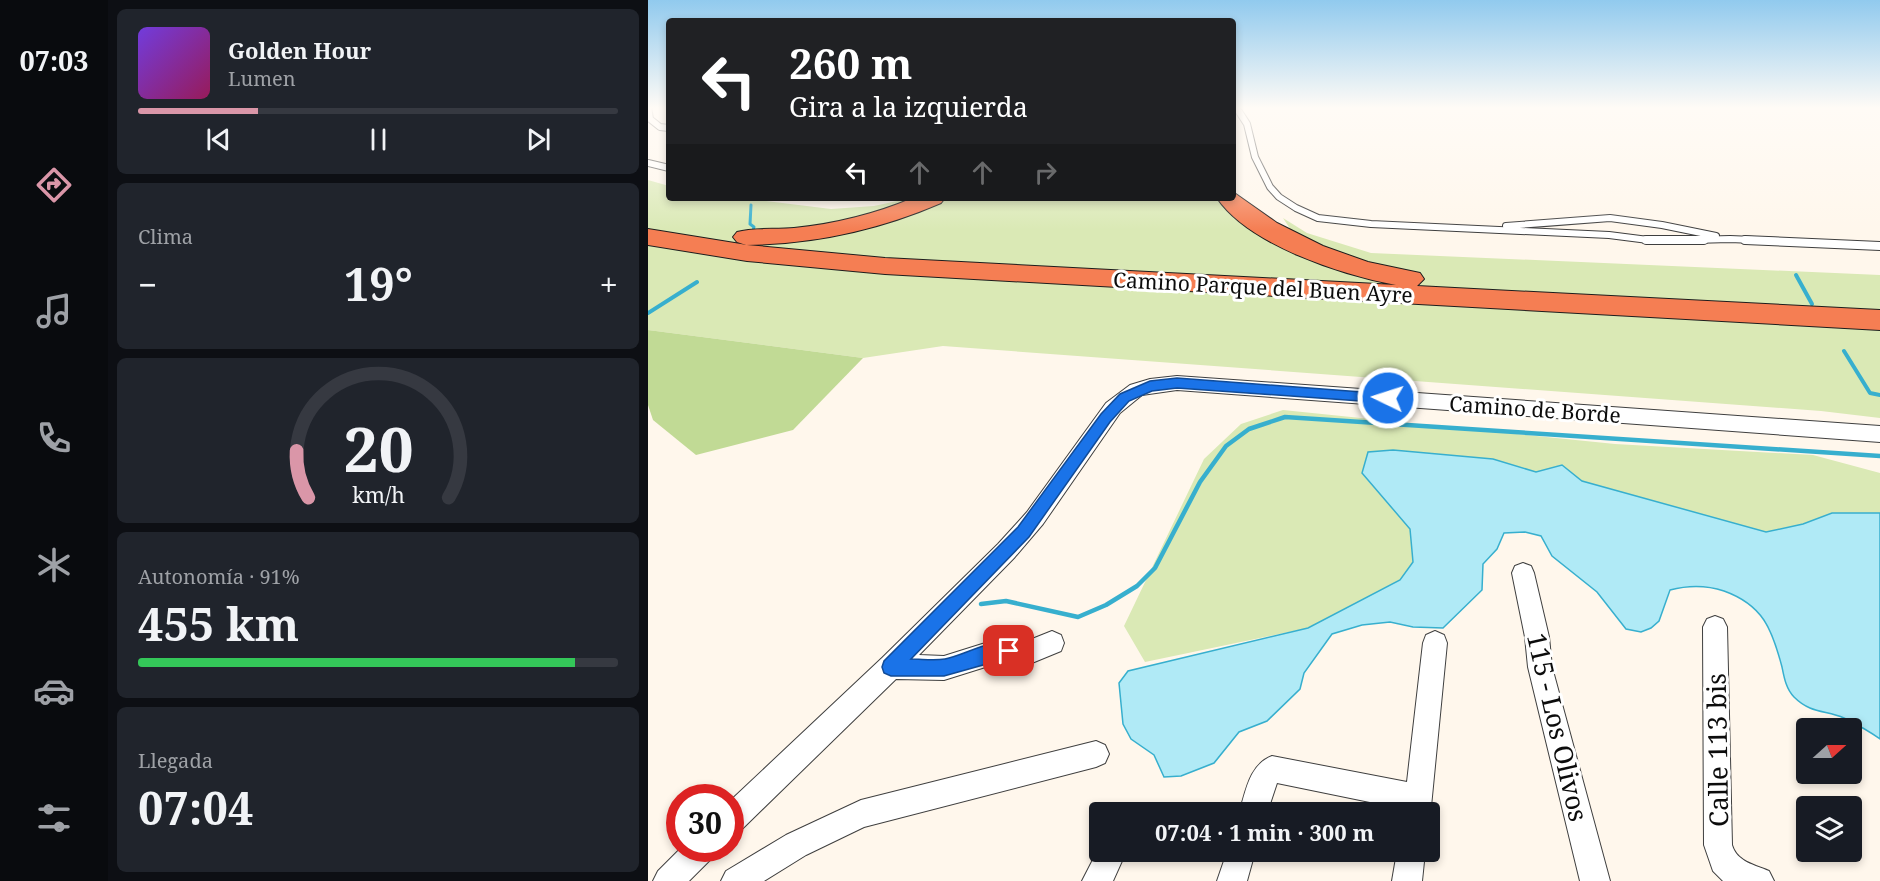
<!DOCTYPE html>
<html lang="es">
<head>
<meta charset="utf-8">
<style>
	body { margin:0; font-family:"Noto Serif",serif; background:#20242c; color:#f1f3f6; height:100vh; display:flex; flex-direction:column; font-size:22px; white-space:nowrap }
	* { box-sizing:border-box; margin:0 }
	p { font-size:20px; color:#9ea1a6 }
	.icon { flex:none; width:33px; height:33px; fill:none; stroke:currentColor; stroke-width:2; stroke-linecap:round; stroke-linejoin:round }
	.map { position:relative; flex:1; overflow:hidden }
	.drawer { display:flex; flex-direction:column; gap:9px; padding:9px; background:#0d0f14; width:540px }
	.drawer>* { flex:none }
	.banner { position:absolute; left:18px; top:18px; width:570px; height:183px; border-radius:6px; box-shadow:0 3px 9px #0003; background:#202124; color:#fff; overflow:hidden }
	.needle { width:39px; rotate:69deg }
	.tools { position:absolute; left:1148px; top:718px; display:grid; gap:12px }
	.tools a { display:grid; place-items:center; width:66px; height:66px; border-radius:6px; background:#171b24; box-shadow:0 3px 9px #0003; font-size:30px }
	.speed { position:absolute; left:18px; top:784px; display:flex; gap:12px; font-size:30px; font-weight:700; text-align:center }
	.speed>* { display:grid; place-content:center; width:78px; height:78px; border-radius:50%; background:#171b24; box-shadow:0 3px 9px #0003; line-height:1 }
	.speed .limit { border:9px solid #d22; background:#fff; color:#111 }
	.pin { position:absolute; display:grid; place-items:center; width:51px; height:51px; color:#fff; margin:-26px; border-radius:12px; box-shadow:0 3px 9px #0006 }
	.me { position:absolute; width:66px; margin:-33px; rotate:274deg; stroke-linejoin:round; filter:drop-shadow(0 0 4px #0008) }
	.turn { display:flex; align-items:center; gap:21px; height:126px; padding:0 24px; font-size:27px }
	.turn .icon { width:78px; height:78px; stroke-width:2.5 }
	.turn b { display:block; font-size:42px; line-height:51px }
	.lanes { display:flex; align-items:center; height:57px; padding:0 24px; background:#0003; justify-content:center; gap:30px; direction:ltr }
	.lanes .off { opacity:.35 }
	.big { font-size:45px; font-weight:700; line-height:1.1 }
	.drawer .tile { flex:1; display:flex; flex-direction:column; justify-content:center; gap:9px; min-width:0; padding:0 21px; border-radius:9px; background:#20242c }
	.drawer .dial { align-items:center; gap:0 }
	.dial svg { height:156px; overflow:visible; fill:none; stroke:#363941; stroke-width:7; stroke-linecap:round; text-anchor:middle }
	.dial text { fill:#f1f3f6; stroke:none }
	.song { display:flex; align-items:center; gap:18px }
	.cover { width:72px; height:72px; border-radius:9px; background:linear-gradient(135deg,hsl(260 70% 55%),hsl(330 70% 35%)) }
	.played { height:6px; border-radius:3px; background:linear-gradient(90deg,#da96a8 25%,#363941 25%) }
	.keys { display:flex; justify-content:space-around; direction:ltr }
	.heat { display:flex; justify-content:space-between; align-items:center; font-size:33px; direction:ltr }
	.charge { height:9px; border-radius:4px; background:linear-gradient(90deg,#34c759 91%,#363941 0) }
	.trip { position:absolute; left:441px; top:802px; width:351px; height:60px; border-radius:6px; background:#171b24; box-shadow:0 3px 9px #0003; font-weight:700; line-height:60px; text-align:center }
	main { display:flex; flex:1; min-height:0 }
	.menu { display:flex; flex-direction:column; width:108px; justify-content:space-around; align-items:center; background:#090b0e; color:#9ea1a6 }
	.menu .icon { width:42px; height:42px }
	.menu .current { color:#da96a8 }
	.menu b { font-size:27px; color:#f1f3f6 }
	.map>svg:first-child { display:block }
	.green { fill:#dae9b5 }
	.forest { fill:#c1da95 }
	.water { fill:#b0eaf6; stroke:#37afce; stroke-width:1.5 }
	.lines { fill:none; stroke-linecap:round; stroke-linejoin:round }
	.stream-far2 { stroke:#37afce; stroke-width:3 }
	.stream-far1 { stroke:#37afce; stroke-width:4 }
	.stream { stroke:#37afce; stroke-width:4.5 }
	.service-far1-casing { stroke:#3f3f3f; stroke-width:8 }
	.service-casing { stroke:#3f3f3f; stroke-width:10 }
	.minor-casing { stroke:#3f3f3f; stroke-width:2 }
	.motorway-casing { stroke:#1d1d1d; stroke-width:2 }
	.service-far1 { stroke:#fff; stroke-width:6 }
	.service { stroke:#fff; stroke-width:8 }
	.minor { fill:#fff; fill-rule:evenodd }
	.motorway { fill:#f57e53; fill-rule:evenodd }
	.route { fill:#1a73e8; stroke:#114b97; stroke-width:1.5 }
	.labels { text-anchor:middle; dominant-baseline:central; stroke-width:6; stroke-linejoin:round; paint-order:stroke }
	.street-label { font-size:21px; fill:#0c0c0c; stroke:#fff }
	.near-street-label { font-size:26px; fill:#0c0c0c; stroke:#fff }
</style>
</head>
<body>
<main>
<nav class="menu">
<b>07:03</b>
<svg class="icon current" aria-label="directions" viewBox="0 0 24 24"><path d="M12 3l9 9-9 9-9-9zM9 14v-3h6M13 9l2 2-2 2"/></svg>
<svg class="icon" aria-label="music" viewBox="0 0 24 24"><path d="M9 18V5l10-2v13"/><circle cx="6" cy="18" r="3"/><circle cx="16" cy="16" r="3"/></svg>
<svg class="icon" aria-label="phone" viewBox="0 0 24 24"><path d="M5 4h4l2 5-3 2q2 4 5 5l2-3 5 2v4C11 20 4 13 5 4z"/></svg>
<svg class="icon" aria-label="climate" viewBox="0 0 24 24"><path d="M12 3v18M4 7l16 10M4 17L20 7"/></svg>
<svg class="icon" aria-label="car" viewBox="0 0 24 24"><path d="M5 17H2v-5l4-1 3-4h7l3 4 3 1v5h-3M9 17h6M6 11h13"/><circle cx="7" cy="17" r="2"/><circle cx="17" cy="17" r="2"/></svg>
<svg class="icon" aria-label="filters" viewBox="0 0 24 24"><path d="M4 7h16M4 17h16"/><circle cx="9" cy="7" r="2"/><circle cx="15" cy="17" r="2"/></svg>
</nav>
<section class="drawer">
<div class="tile">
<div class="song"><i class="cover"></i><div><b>Golden Hour</b><p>Lumen</p></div></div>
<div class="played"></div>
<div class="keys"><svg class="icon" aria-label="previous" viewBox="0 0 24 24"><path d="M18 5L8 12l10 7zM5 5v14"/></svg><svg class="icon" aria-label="pause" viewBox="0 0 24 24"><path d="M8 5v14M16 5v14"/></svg><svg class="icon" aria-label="next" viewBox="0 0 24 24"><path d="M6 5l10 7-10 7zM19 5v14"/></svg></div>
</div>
<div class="tile"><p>Clima</p>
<div class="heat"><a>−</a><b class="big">19°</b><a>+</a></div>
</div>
<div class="tile dial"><svg viewBox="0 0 100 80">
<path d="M14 69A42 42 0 1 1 86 69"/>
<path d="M14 69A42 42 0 0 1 8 45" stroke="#da96a8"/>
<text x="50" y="56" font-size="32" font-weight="700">20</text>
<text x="50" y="72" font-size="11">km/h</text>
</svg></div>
<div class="tile"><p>Autonomía · 91%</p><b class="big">455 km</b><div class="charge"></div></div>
<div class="tile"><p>Llegada</p><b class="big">07:04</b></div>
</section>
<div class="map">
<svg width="1232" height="881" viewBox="0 0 1232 881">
	<rect width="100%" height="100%" fill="#fff7ec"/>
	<g class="green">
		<polygon points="0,180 21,186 21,198 93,198 183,209 226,206 254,200 258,209 286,198 581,198 652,244 635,218 659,233 723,253 1232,275 1232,418 1173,411 295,346 215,358 0,330"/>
		<polygon points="635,410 967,444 1165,455 1232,473 1232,513 1184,513 1155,524 1118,532 934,481 914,465 888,472 845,459 745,450 720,452 714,474 762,529 765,562 752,580 660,628 497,662 476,626 556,459 593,424"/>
	</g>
	<polygon class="forest" points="0,330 215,358 145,430 48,455 5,420 0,405"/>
	<path class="water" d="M 745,450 L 845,459 L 888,472 L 914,465 L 934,481 L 1118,532 L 1155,524 L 1184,513 L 1232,513 L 1232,739 C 1221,731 1208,724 1196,718 C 1178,710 1163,714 1146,697 C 1138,689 1136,677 1134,667 C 1124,629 1115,605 1076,591 C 1058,585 1041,585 1022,590 L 1011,621 L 1003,628 L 993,632 L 978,629 L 949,592 L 904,556 L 893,536 L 877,532 L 856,533 L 849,549 L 835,564 L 834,590 L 795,628 L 765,627 L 742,622 L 714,625 L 684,634 L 656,673 L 652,689 L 619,721 L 591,732 L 566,763 L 533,776 L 516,777 L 506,755 L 483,739 L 475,724 L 471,683 L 480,671 L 660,628 L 752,580 L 765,562 L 762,529 L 714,473 L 720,452 Z"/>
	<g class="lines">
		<polyline class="stream-far2" points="103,205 102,224 106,227 105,231"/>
		<g class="stream-far1">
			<polyline points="1148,275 1164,304"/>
			<polyline points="0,313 49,282"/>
			<polyline points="1196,351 1222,393 1232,395"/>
		</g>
		<polyline class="stream" points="333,604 358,601 430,617 458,605 489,586 507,568 552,482 578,446 601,429 637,417 1232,456"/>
		<g class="service-far1-casing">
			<g id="service-far1">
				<polyline points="0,107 2,119 12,127 21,128"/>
				<polyline points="588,107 599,124 607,157 622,187 631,197 648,208 670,218 723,224 961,235 1008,241 1082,239 1129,241"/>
				<polyline points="0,163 21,168"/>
				<polyline points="858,226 962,218 1014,225 1068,236"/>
			</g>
		</g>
		<g class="service-casing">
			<g id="service">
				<polyline points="998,240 1056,240"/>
				<polyline points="1097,240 1232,246"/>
			</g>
		</g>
		<g class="minor-casing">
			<g id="minor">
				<polygon points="529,376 1232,426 1232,442 529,390 494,395 472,413 395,524 366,558 271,655 296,656 347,640 379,641 404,631 413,635 416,643 413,651 379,665 347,664 296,680 248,679 92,831 82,835 82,801 234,658 350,544 379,512 458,403 482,385 502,379"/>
				<polygon points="875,563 883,566 886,573 901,637 904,667 962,881 932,881 880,667 877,637 864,573 867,566"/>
				<path d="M 1067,616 L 1075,619 L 1079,627 L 1084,845 C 1089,862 1107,865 1121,871 L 1126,881 L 1075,881 L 1065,871 L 1056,845 L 1055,627 L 1059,619 Z"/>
				<path d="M 787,631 L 796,635 L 799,643 L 782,817 L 782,813 L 755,813 L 756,809 L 629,783 L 619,813 L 591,813 C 598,791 601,765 624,756 L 759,782 L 775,643 L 778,635 Z"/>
				<polygon points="448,741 457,745 461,754 457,763 448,767 216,827 158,855 116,881 73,881 78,871 138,835 213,800"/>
				<polygon points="452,846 452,852 478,852 465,881 434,881"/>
				<polygon points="32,849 67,849 63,859 41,881 5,881 10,871"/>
				<polygon points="579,852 607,852 599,881 569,881"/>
				<polygon points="749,852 777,852 774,881 744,881"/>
			</g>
		</g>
		<g class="motorway-casing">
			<g id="motorway">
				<path d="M 585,192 L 629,223 L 675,246 L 720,262 L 772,273 L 776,279 L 769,286 L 1232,310 L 1232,330 L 237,274 L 99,261 L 0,245 L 0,229 L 99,245 L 237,258 L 748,285 C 694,275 601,245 569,198 L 585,198 Z"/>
				<path d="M 265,198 L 297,198 L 293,203 C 231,230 166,244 98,245 L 89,242 L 85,237 L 89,232 C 107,227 127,230 146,228 C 186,224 227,214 265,198 Z"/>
			</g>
		</g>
		<use href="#service-far1" class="service-far1"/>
		<use href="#service" class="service"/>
		<use href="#minor" class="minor"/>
		<use href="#motorway" class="motorway"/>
	</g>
	<linearGradient id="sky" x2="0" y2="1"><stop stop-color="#91caee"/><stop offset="0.47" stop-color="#fffbf6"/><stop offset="1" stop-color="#fffbf6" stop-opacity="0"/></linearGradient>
	<rect width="1232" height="230" fill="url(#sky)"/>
	<path class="route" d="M 529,378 L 740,394 L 747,398 L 740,403 L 529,388 L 504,391 L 481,401 L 462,422 L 381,537 L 263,659 C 274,659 286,661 297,659 C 318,655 346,636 367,645 L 370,651 L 367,656 L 296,676 L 243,676 L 236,673 L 234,667 L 236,661 L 370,527 L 453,414 L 472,394 L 502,381 Z"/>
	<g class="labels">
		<g class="street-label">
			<text transform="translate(615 287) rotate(3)">Camino Parque del Buen Ayre</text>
			<text transform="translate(887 409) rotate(4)">Camino de Borde</text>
		</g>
		<g class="near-street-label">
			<text transform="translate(910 727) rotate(77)">115 - Los Olivos</text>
			<text transform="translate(1069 750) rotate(-91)">Calle 113 bis</text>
		</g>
	</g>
</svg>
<div class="tools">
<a><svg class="needle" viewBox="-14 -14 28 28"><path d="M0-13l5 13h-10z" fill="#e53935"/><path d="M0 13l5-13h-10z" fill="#9ea1a6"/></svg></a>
<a><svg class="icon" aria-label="layers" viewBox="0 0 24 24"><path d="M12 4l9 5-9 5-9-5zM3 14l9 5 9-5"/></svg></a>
</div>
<div class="speed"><div class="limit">30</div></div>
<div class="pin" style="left:361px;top:651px;background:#d93025"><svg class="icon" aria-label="arrive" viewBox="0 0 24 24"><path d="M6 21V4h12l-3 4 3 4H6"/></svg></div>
<svg class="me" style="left:740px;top:398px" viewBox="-20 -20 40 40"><circle r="17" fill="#1a73e8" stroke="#fff" stroke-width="3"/><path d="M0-11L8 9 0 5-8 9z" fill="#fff"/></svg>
<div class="trip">07:04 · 1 min · 300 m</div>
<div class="banner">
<div class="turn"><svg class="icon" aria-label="left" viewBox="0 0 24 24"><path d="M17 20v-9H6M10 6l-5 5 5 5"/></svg><div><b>260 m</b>Gira a la izquierda</div></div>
<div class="lanes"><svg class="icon" aria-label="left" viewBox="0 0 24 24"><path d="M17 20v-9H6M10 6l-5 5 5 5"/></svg><svg class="icon off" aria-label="ahead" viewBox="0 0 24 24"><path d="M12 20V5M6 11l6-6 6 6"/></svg><svg class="icon off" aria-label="ahead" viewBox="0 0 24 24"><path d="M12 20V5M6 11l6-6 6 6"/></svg><svg class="icon off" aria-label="right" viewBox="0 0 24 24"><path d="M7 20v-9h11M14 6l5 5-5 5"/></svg></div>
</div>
</div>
</main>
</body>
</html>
